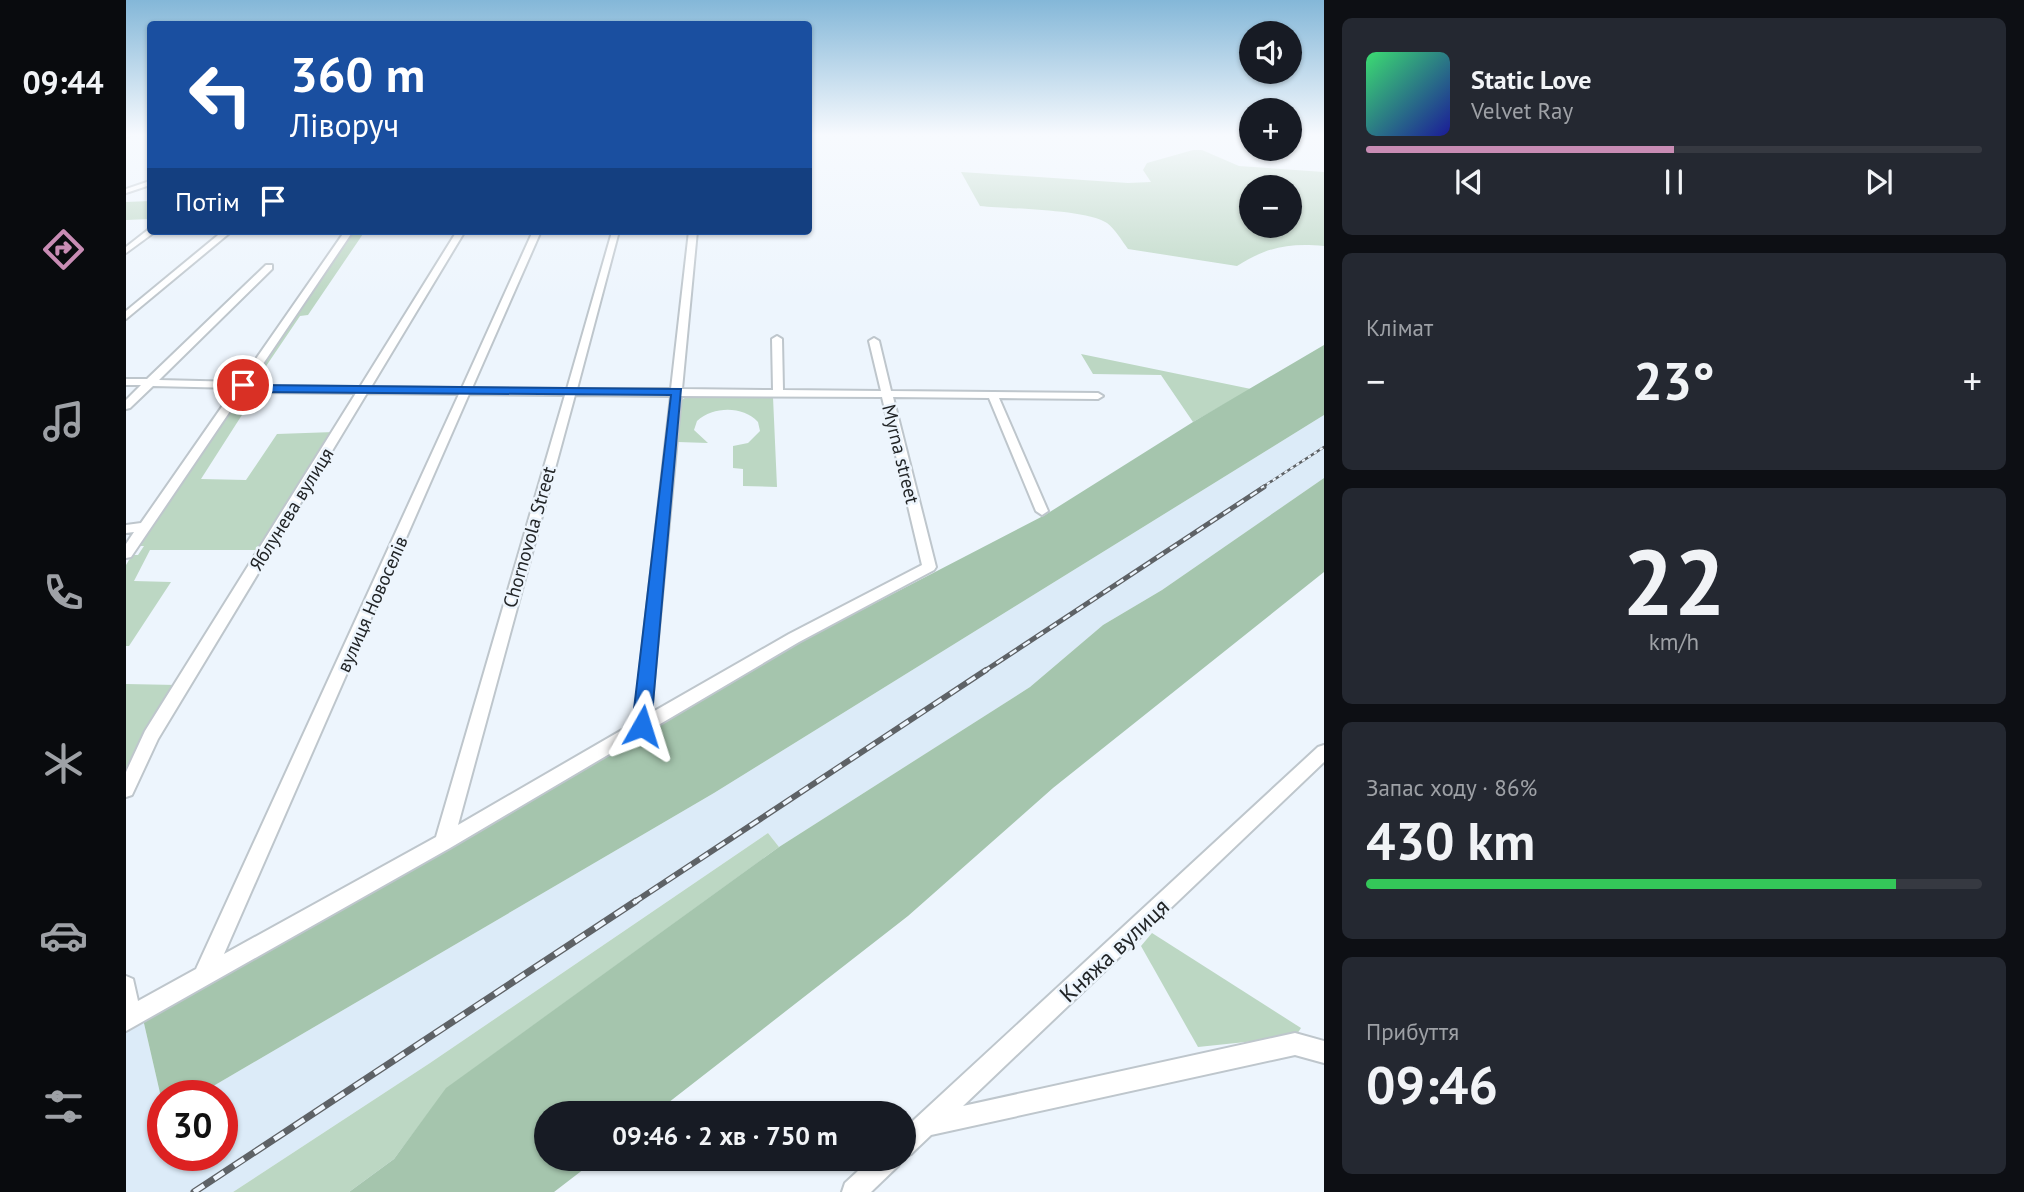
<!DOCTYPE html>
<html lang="uk">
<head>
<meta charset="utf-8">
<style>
	body { margin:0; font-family:"PT Sans",sans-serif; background:#242831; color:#f1f3f6; height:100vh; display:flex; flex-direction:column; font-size:26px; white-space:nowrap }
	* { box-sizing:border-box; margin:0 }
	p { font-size:23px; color:#9ea1a6 }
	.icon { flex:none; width:38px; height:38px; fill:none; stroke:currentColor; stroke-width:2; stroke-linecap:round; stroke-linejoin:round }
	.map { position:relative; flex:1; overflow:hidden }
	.drawer { display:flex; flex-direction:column; gap:18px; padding:18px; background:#0d0f14; width:700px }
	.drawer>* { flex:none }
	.banner { position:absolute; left:21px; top:21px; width:665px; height:214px; border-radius:7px; box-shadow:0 2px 5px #0004; background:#1a4fa0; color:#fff; overflow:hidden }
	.fabs { position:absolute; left:1113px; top:21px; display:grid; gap:14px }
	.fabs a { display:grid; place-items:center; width:63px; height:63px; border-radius:50%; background:#171b24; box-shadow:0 2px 5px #0004; font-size:35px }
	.speed { position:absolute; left:21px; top:1080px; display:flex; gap:14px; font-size:35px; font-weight:700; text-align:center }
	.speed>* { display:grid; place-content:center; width:91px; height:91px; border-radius:50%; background:#171b24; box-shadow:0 2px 5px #0004; line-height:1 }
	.speed .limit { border:10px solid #d22; background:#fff; color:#111 }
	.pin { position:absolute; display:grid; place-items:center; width:60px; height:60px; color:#fff; margin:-30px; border:4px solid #fff; border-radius:50%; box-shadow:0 2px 7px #0007 }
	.me { position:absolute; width:77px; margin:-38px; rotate:6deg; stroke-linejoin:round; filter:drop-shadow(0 0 5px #0008) }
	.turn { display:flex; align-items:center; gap:24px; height:147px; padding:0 28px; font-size:32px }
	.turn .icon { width:91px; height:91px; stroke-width:2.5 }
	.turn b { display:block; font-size:49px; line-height:60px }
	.then { display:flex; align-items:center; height:66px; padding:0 28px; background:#0003; gap:14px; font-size:26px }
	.big { font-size:52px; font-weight:600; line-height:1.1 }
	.drawer .card { flex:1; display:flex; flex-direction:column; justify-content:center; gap:10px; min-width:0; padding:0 24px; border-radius:10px; background:#242831 }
	.drawer .dial { align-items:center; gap:0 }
	.dial b { font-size:91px; line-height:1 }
	.song { display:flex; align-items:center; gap:21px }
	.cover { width:84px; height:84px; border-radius:10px; background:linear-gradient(135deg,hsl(140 70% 55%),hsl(240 70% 35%)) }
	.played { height:7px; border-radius:4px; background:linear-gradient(90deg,#c88cb4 50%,#363941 50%) }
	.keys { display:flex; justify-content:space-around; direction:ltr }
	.heat { display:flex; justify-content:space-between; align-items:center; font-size:38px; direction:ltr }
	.charge { height:10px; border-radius:5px; background:linear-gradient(90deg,#34c759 86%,#363941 0) }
	.trip { position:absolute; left:408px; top:1101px; width:382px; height:70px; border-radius:35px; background:#171b24; box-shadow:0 2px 5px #0004; font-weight:600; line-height:70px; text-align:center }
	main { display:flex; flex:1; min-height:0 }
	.menu { display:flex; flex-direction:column; width:126px; justify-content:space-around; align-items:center; background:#090b0e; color:#9ea1a6 }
	.menu .icon { width:49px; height:49px }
	.menu .selected { color:#c88cb4 }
	.menu b { font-size:32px; color:#f1f3f6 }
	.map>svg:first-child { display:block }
	.built { fill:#dcebf8 }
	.green { fill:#bcd7c3; fill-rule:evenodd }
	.forest { fill:#a5c5ad }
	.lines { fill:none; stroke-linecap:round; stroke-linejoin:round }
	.minor-casing { stroke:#bec6cc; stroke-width:4 }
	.minor { fill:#fff; fill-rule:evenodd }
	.rail-far3-casing { stroke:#5e6266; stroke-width:2.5 }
	.rail-far2-casing { stroke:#5e6266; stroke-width:5 }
	.rail-far1-casing { stroke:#5e6266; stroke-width:6 }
	.rail-casing { stroke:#5e6266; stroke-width:7 }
	.rail-far3 { stroke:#edf5fd; stroke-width:2; stroke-dasharray:3.5; stroke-linecap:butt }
	.rail-far2 { stroke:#edf5fd; stroke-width:2.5; stroke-dasharray:8; stroke-linecap:butt }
	.rail-far1 { stroke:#edf5fd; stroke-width:3.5; stroke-dasharray:10; stroke-linecap:butt }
	.rail { stroke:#edf5fd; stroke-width:4.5; stroke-dasharray:12; stroke-linecap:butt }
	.route { fill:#1a73e8; stroke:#114b97; stroke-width:2 }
	.labels { text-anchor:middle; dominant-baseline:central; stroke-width:5; stroke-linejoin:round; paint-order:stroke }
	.street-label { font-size:19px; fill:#222527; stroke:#edf5fd }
	.near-street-label { font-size:23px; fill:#222527; stroke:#edf5fd }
</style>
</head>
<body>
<main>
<nav class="menu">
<b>09:44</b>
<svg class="icon selected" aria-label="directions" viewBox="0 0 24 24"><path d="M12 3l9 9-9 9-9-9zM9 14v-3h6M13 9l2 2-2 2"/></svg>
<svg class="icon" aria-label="music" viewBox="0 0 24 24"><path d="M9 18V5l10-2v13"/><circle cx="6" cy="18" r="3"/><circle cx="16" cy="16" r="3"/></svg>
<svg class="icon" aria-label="phone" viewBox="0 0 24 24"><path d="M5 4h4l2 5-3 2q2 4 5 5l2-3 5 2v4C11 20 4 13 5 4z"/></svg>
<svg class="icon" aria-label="climate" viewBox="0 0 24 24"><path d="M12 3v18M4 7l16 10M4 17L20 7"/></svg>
<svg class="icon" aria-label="car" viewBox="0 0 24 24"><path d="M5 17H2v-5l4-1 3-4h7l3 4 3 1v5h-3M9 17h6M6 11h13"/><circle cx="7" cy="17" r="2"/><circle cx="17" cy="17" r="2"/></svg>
<svg class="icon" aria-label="filters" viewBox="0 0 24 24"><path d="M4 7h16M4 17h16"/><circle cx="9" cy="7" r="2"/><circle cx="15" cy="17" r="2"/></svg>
</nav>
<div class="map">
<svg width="1198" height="1192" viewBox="0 0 1198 1192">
	<rect width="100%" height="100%" fill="#edf5fd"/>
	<polygon class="built" points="1198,415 1198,478 1036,590 977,625 904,687 653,847 642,833 304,1063 107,1192 0,1192 0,1029 17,1019 37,1106 37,1155 96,1155 96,1096 72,1095 588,793"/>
	<g class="green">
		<path d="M 1067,150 L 1076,150 L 1113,166 L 1198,172 L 1198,246 C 1162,243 1141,247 1111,266 L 1002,249 C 996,241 989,229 981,223 C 959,209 882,209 854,206 L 835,172 L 1002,183 L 1025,182 L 1017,170 L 1021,163 ZM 1125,187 L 1164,187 L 1164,226 L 1125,226 Z"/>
		<polygon points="24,201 24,219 0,220 0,202"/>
		<polygon points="227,231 239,231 182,315 174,316 126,387 121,387"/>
		<polygon points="955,354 1125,389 1067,422 1035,375 967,374"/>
		<polygon points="117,393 130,393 75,479 120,480 151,434 208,432 136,550 24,550 8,581 45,582 3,646 0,646 0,565 6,555 12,555 18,546 12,546"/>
		<path d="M 560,397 L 647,397 L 651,487 L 617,486 L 617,469 L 607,468 L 607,446 L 622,443 L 634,431 L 632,422 C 617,406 588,406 571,421 L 568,430 L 582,443 L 552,442 L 556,400 Z"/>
		<polygon points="0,684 51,685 0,777"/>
		<polygon points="642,833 653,847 321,1088 268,1159 223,1192 107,1192 304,1063"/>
		<polygon points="1026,933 1175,1028 1169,1037 1072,1047 1015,946"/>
	</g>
	<g class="forest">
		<polygon points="1198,345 1198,415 588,793 72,1095 37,1096 37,1106 17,1019 676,641 919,515 1067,422"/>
		<polygon points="1198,478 1198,572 927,788 782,916 529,1113 420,1113 420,1158 471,1159 428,1192 223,1192 268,1159 320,1088 653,847 904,687 977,625 1036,590"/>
	</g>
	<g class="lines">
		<g class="minor-casing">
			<g id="minor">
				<polygon points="0,134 9,134 0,137"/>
				<polygon points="24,181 24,185 0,193 0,189"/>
				<polygon points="23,229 30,231 0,253 0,247"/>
				<polygon points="97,231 106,231 0,319 0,311"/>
				<path d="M 219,231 L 227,231 L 122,386 L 234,387 L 331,231 L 339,231 L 245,387 L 336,388 L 407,231 L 415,231 L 346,388 L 441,389 L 486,232 L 493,231 L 451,389 L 545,389 L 563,231 L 571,231 L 556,389 L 647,390 L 646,339 L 651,336 L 656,339 L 657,390 L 755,391 L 743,341 L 748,338 L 753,341 L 765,391 L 972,393 L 977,396 L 972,399 L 873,398 L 922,511 L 916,515 L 910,511 L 863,398 L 767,397 L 810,567 L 808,570 L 673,642 L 324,848 L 0,1031 L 0,976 L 7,979 L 12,1001 L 70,969 L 333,394 L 241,393 L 32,739 L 6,795 L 0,797 L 0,772 L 19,731 L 230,393 L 117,392 L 5,557 L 0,558 L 0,544 L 8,532 L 0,533 L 0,525 L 15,523 L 109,388 L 27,386 L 4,408 L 0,409 L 0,400 L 15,385 L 0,385 L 0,379 L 21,379 L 140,265 L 146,265 L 146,269 L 33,380 L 114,382 ZM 343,394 L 439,395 L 310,837 L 98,954 ZM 449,395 L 545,396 L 508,723 L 332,825 ZM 555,396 L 756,397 L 796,565 L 663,634 L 525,713 Z"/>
				<polygon points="1198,745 1198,762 837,1106 1169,1033 1198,1041 1198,1063 1169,1055 805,1135 785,1154 777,1158 777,1130 1192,747"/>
				<polygon points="746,1158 776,1158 772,1166 745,1192 716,1192 719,1183"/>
			</g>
		</g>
		<use href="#minor" class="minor"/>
		<g class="rail-far3-casing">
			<polyline id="rail-far3" points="1135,488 1198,447"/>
		</g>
		<g class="rail-far2-casing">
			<polyline id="rail-far2" points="857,672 1138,487"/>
		</g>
		<g class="rail-far1-casing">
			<polyline id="rail-far1" points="507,903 860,670"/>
		</g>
		<g class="rail-casing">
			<polyline id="rail" points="68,1192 510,901"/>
		</g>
		<use href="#rail-far3" class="rail-far3"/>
		<use href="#rail-far2" class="rail-far2"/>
		<use href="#rail-far1" class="rail-far1"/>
		<use href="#rail" class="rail"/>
	</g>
	<linearGradient id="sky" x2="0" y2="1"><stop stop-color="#84b7d8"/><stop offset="0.45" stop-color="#f7fafe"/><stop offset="1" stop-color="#f7fafe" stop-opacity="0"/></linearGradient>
	<rect width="1198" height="300" fill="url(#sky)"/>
	<polygon class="route" points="113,382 121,382 123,385 555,389 525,726 522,732 516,734 509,732 506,726 545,395 114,392 108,389"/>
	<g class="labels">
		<g class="street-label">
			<text transform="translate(775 454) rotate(76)">Myrna street</text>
			<text transform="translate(165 509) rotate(-58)">Яблунева вулиця</text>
			<text transform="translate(403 537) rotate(-74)">Chornovola Street</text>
			<text transform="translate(246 604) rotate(-66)">вулиця Новоселів</text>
		</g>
		<g class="near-street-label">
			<text transform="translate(988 950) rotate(-43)">Княжа вулиця</text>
		</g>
	</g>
</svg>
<div class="fabs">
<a><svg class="icon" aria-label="sound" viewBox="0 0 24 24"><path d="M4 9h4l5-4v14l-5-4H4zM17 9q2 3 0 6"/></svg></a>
<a>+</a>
<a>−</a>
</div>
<div class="speed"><div class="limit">30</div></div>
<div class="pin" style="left:117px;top:385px;background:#d93025"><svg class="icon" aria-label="arrive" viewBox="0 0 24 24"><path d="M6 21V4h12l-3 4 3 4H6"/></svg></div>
<svg class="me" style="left:516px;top:726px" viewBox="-20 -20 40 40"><path d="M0-17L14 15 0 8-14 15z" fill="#1a73e8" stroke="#fff" stroke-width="4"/></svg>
<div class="trip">09:46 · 2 хв · 750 m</div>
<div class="banner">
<div class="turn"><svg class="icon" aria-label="left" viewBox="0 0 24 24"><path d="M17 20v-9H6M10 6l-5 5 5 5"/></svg><div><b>360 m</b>Ліворуч</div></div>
<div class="then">Потім<svg class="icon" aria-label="arrive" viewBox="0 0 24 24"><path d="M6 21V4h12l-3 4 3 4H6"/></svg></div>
</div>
</div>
<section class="drawer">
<div class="card">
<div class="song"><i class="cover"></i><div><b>Static Love</b><p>Velvet Ray</p></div></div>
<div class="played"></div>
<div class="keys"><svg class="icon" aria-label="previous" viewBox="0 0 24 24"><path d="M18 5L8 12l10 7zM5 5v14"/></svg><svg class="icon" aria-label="pause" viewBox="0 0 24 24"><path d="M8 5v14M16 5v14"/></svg><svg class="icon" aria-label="next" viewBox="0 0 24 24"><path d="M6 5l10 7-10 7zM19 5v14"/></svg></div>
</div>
<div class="card"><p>Клімат</p>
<div class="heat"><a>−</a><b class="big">23°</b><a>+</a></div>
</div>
<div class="card dial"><b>22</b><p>km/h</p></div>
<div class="card"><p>Запас ходу · 86%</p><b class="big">430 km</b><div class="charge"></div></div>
<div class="card"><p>Прибуття</p><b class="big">09:46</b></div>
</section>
</main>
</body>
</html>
